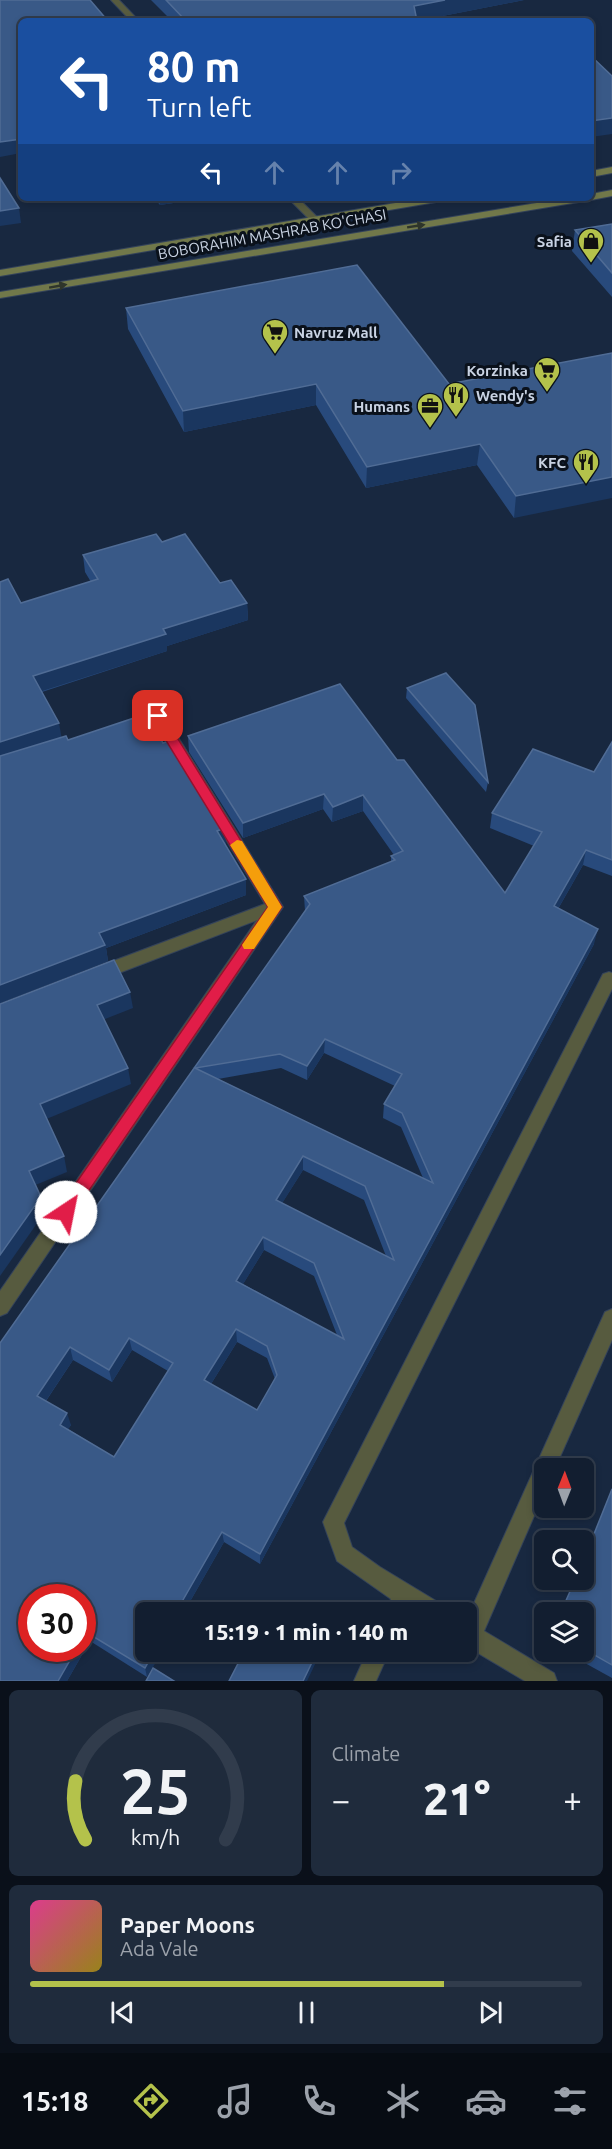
<!DOCTYPE html>
<html lang="en">
<head>
<meta charset="utf-8">
<style>
	body { margin:0; font-family:Ubuntu,sans-serif; background:#1f2b3c; color:#f1f3f6; height:100vh; display:flex; flex-direction:column; font-size:22px; white-space:nowrap }
	* { box-sizing:border-box; margin:0 }
	p { font-size:20px; color:#9ca2ab }
	.icon { flex:none; width:33px; height:33px; fill:none; stroke:currentColor; stroke-width:2; stroke-linecap:round; stroke-linejoin:round }
	.map { position:relative; height:1681px; overflow:hidden }
	.sheet { display:flex; flex-direction:column; gap:9px; padding:9px; background:#0a101a; flex:1 }
	.sheet>* { flex:none }
	.guide { position:absolute; left:18px; top:18px; width:576px; height:183px; border-radius:9px; box-shadow:0 3px 9px #0003,0 0 0 2px #313c4c; background:#1a4fa0; color:#fff; overflow:hidden }
	.needle { width:39px; rotate:1deg }
	.tools { position:absolute; left:534px; top:1458px; display:grid; gap:12px }
	.tools a { display:grid; place-items:center; width:60px; height:60px; border-radius:9px; background:#121e30; box-shadow:0 3px 9px #0003,0 0 0 2px #313c4c; font-size:30px }
	.speed { position:absolute; left:18px; top:1584px; display:flex; gap:12px; font-size:30px; font-weight:700; text-align:center }
	.speed>* { display:grid; place-content:center; width:78px; height:78px; border-radius:50%; background:#121e30; box-shadow:0 3px 9px #0003,0 0 0 2px #313c4c; line-height:1 }
	.speed .limit { border:9px solid #d22; background:#fff; color:#111 }
	.pin { position:absolute; display:grid; place-items:center; width:51px; height:51px; color:#fff; margin:-26px; border-radius:12px; box-shadow:0 3px 9px #0006 }
	.me { position:absolute; width:66px; margin:-33px; rotate:34deg; stroke-linejoin:round; filter:drop-shadow(0 0 4px #0008) }
	.turn { display:flex; align-items:center; gap:21px; height:126px; padding:0 30px; font-size:27px }
	.turn .icon { width:78px; height:78px; stroke-width:2.5 }
	.turn b { display:block; font-size:42px; line-height:51px }
	.lanes { display:flex; align-items:center; height:57px; padding:0 30px; background:#0003; justify-content:center; gap:30px; direction:ltr }
	.lanes .off { opacity:.35 }
	.big { font-size:45px; font-weight:800; line-height:1.1 }
	.sheet .card { flex:1; display:flex; flex-direction:column; justify-content:center; gap:9px; min-width:0; padding:0 21px; border-radius:9px; background:#1f2b3c }
	.sheet .dial { align-items:center; gap:0 }
	.dial svg { height:156px; overflow:visible; fill:none; stroke:#313c4c; stroke-width:7; stroke-linecap:round; text-anchor:middle }
	.dial text { fill:#f1f3f6; stroke:none }
	.song { display:flex; align-items:center; gap:18px }
	.cover { width:72px; height:72px; border-radius:9px; background:linear-gradient(135deg,hsl(330 70% 55%),hsl(50 70% 35%)) }
	.played { height:6px; border-radius:3px; background:linear-gradient(90deg,#b4c24b 75%,#313c4c 75%) }
	.keys { display:flex; justify-content:space-around; direction:ltr }
	.heat { display:flex; justify-content:space-between; align-items:center; font-size:33px; direction:ltr }
	.sheet .tiles { flex:1; display:grid; gap:9px; grid-template-columns:1fr 1fr }
	.card:last-child { grid-column:span 2 }
	.trip { position:absolute; left:135px; top:1602px; width:342px; height:60px; border-radius:9px; background:#121e30; box-shadow:0 3px 9px #0003,0 0 0 2px #313c4c; font-weight:800; line-height:60px; text-align:center }
	.tab-bar { display:flex; height:96px; justify-content:space-around; align-items:center; background:#070c13; color:#9ca2ab }
	.tab-bar .icon { width:42px; height:42px }
	.tab-bar .current { color:#b4c24b }
	.tab-bar b { font-size:27px; color:#f1f3f6 }
	.map>svg:first-child { display:block }
	.lines { fill:none; stroke-linecap:round; stroke-linejoin:round }
	.street-casing { stroke:#34435a; stroke-width:2 }
	.secondary-casing { stroke:#34435a; stroke-width:2 }
	.street { fill:#575b3f; fill-rule:evenodd }
	.secondary { fill:#71784a; fill-rule:evenodd }
	.wall { fill:#284a7c; fill-rule:evenodd }
	.shaded-wall { fill:#1a365f }
	.building { fill:#395987; stroke:#506c95; stroke-width:1.5; fill-rule:evenodd }
	.oneway { fill:#2e352b }
	.route { fill:#e11d48; stroke:#92132f; stroke-width:1.5 }
	.slow { fill:#f59e0b }
	.labels { text-anchor:middle; dominant-baseline:central; stroke-width:6; stroke-linejoin:round; paint-order:stroke }
	.far-street-label { font-size:15px; fill:#c9d3e3; stroke:#0a111b }
	.far-poi-label { font-size:15px; font-weight:bold; fill:#c9d3e3; stroke:#0a111b; text-anchor:end }
</style>
</head>
<body>
<div class="map">
<svg width="612" height="1681" viewBox="0 0 612 1681">
	<rect width="100%" height="100%" fill="#182840"/>
	<g class="lines">
		<g class="street-casing">
			<g id="street">
				<polygon points="111,0 119,0 139,21 131,21"/>
				<polygon points="288,198 298,198 317,217 317,221 311,221"/>
				<polygon points="158,711 163,713 283,907 7,1313 0,1316 0,1291 257,920 98,981 92,979 90,974 92,969 265,904 155,722 131,730 124,725 126,722"/>
				<polygon points="609,972 612,973 612,989 344,1523 352,1547 380,1567 441,1604 444,1612 414,1612 408,1609 407,1612 385,1612 391,1599 337,1561 323,1522 603,974"/>
				<polygon points="612,1309 612,1340 555,1468 544,1468 544,1493 484,1631 554,1673 557,1681 525,1681 466,1646 466,1621 605,1312"/>
				<polygon points="367,1652 389,1652 376,1681 354,1681"/>
			</g>
		</g>
		<g class="secondary-casing">
			<g id="secondary">
				<polygon points="612,167 612,173 591,177 591,171"/>
				<polygon points="612,190 612,196 591,200 0,298 0,292 567,198 591,198 591,194"/>
				<polygon points="425,198 447,198 442,201 0,276 0,270"/>
			</g>
		</g>
		<use href="#street" class="street"/>
		<use href="#secondary" class="secondary"/>
	</g>
	<g class="wall">
		<polygon points="151,0 524,0 417,21 172,21"/>
		<polygon points="154,198 207,198 160,205"/>
		<polygon points="612,224 612,297 572,251 575,230"/>
		<polygon points="126,308 449,384 612,353 514,518 477,465 366,488 316,405 184,432 128,329"/>
		<polygon points="162,542 247,603 248,620 167,646 167,651 42,692 61,737 68,740 226,845 225,845 246,895 106,948 108,961 0,1003 21,603 91,582 85,572 83,555"/>
		<polygon points="407,688 488,782 486,792 406,698"/>
		<path d="M 188,736 L 397,760 L 505,893 L 534,846 L 490,828 L 492,813 L 594,772 L 612,742 L 612,876 L 583,865 L 558,909 L 594,944 L 260,1564 L 224,1542 L 184,1612 L 146,1612 L 147,1677 L 90,1641 L 67,1681 L 0,1681 L 0,1343 L 305,911 L 304,896 L 391,862 L 391,856 L 394,855 L 363,811 L 332,822 L 323,809 L 243,838 L 189,752 ZM 324,1053 L 395,1086 L 384,1104 L 383,1118 L 401,1127 L 423,1178 L 218,1079 L 281,1068 L 307,1080 ZM 303,1170 L 364,1200 L 386,1256 L 282,1203 ZM 264,1250 L 314,1276 L 337,1335 L 243,1284 ZM 237,1342 L 267,1358 L 275,1379 L 257,1410 L 211,1384 ZM 132,1350 L 168,1371 L 114,1457 L 68,1429 L 71,1425 L 46,1401 L 73,1360 L 112,1382 Z"/>
		<polygon points="612,1488 612,1678 565,1652 584,1652 584,1612"/>
	</g>
	<g class="shaded-wall">
		<polygon points="445,0 524,0 417,21 414,6"/>
		<polygon points="612,118 612,134 591,137 591,121"/>
		<polygon points="21,139 21,153 0,157 0,142"/>
		<polygon points="159,198 207,198 160,205"/>
		<polygon points="19,208 21,223 0,226 0,211"/>
		<polygon points="316,384 316,405 184,432 183,411"/>
		<polygon points="480,444 477,465 366,488 367,467"/>
		<polygon points="612,477 612,498 514,518 516,496"/>
		<polygon points="247,603 248,620 167,646 167,651 36,693 33,676 163,629"/>
		<polygon points="59,723 62,740 0,761 0,742"/>
		<polygon points="324,794 323,809 243,838 243,823"/>
		<polygon points="363,795 363,811 332,822 333,807"/>
		<polygon points="225,828 226,845 218,848 217,831"/>
		<polygon points="586,850 583,865 551,921 554,906"/>
		<polygon points="246,879 246,895 106,948 108,961 0,1003 0,985 99,933"/>
		<polygon points="598,929 594,944 260,1564 260,1554"/>
		<polygon points="130,992 133,1008 100,1021 97,1005"/>
		<polygon points="325,1039 324,1053 307,1080 307,1066"/>
		<polygon points="128,1068 131,1084 44,1120 40,1104"/>
		<polygon points="64,1156 67,1172 33,1186 29,1171"/>
		<polygon points="303,1156 303,1170 276,1213 276,1200"/>
		<polygon points="41,1197 45,1212 0,1276 0,1255"/>
		<polygon points="263,1237 264,1250 237,1294 236,1281"/>
		<polygon points="236,1329 237,1342 206,1392 204,1380"/>
		<polygon points="129,1338 132,1350 112,1382 109,1370"/>
		<polygon points="70,1347 73,1360 41,1408 37,1396"/>
		<polygon points="67,1413 71,1425 64,1436 60,1425"/>
		<polygon points="222,1532 224,1542 184,1612 176,1612"/>
		<polygon points="86,1632 90,1641 67,1681 58,1681 77,1648 82,1648 82,1639"/>
		<polygon points="154,1652 162,1652 147,1677 145,1668"/>
		<polygon points="317,1652 318,1652 318,1658 307,1681 303,1681"/>
	</g>
	<g class="building">
		<polygon points="0,0 90,0 108,21 21,21 21,139 0,142"/>
		<polygon points="166,0 445,0 414,6 417,21 186,21"/>
		<polygon points="591,56 612,76 612,118 591,121"/>
		<polygon points="0,178 19,208 0,211"/>
		<polygon points="612,224 612,273 575,230"/>
		<polygon points="357,265 449,384 612,353 612,477 516,496 480,444 367,467 316,384 183,411 126,308"/>
		<polygon points="156,534 162,542 185,534 220,583 231,580 247,603 163,629 166,634 33,676 59,723 0,742 0,582 8,579 21,603 98,579 83,555"/>
		<polygon points="446,673 475,705 488,782 407,688"/>
		<path d="M 340,684 L 397,760 L 404,760 L 505,893 L 542,832 L 492,813 L 533,749 L 594,772 L 612,742 L 612,860 L 586,850 L 554,906 L 598,929 L 260,1554 L 222,1532 L 176,1612 L 146,1612 L 146,1652 L 154,1652 L 145,1668 L 86,1632 L 82,1639 L 82,1598 L 32,1598 L 32,1648 L 77,1648 L 58,1681 L 0,1681 L 0,1343 L 310,904 L 304,896 L 395,860 L 391,856 L 403,851 L 363,795 L 333,807 L 324,794 L 243,823 L 188,736 ZM 325,1039 L 402,1074 L 384,1104 L 402,1113 L 433,1183 L 195,1068 L 280,1054 L 307,1066 ZM 303,1156 L 365,1186 L 394,1260 L 276,1200 ZM 263,1237 L 314,1263 L 344,1339 L 236,1281 ZM 236,1329 L 267,1346 L 277,1375 L 257,1410 L 204,1380 ZM 129,1338 L 173,1363 L 114,1457 L 60,1425 L 67,1413 L 37,1396 L 70,1347 L 109,1370 Z"/>
		<polygon points="146,714 163,743 172,740 225,828 217,831 246,879 99,933 105,945 0,985 0,756 66,736 68,740"/>
		<polygon points="114,960 130,992 97,1005 128,1068 40,1104 64,1156 29,1171 41,1197 0,1255 0,1004"/>
		<polygon points="612,1489 612,1665 584,1649 584,1612 561,1612 575,1580 584,1580 584,1559"/>
		<polygon points="244,1652 317,1652 303,1681 229,1681"/>
		<polygon points="153,1668 174,1681 146,1681"/>
	</g>
	<defs><path id="oneway-solid" d="M-6-.8H1V-3.2L6.5 0L1 3.2V.8H-6Z" transform="scale(1.5)"/></defs>
	<g class="oneway">
		<use href="#oneway-solid" transform="translate(416 226) rotate(-9)"/>
		<use href="#oneway-solid" transform="translate(58 286) rotate(-10)"/>
	</g>
	<polygon class="route" points="158,712 162,713 282,907 71,1217 66,1219 60,1217 57,1212 60,1206 268,907 151,716"/>
	<polygon class="slow" points="237,840 242,841 282,907 254,949 244,949 242,945 268,907 230,845"/>
	<defs>
		<g id="shop-pin" transform="scale(1.35)"><path d="M0 17L-7.5 6A9.5 9.5 0 1 1 7.5 6Z" fill="#b4c24b" stroke="#0a111b"/><path d="M-5-2.5h2.3a2.7 3.5 0 0 1 5.4 0H5L5.5 6h-11ZM-1.5-2.5h3a1.5 2.3 0 0 0-3 0Z" fill="#111"/></g>
		<g id="supermarket-pin" transform="scale(1.35)"><path d="M0 17L-7.5 6A9.5 9.5 0 1 1 7.5 6Z" fill="#b4c24b" stroke="#0a111b"/><path d="M-6-5.5h2.5l.6 2H6L4.5 2H-2.5L-4.4-4H-6ZM-1.5 3.2a1.3 1.3 0 1 0 .1 0ZM3 3.2a1.3 1.3 0 1 0 .1 0Z" fill="#111"/></g>
		<g id="restaurant-pin" transform="scale(1.35)"><path d="M0 17L-7.5 6A9.5 9.5 0 1 1 7.5 6Z" fill="#b4c24b" stroke="#0a111b"/><path d="M-5-6h1v4h1v-4h1v4h1v-4h1v5L-1.5 .5V6h-2V.5L-5-1ZM5-6V6H3V1.5H1.5Q1.5-4 5-6Z" fill="#111"/></g>
		<g id="office-pin" transform="scale(1.35)"><path d="M0 17L-7.5 6A9.5 9.5 0 1 1 7.5 6Z" fill="#b4c24b" stroke="#0a111b"/><path d="M-6-3h4V-5.5h4V-3h4V5H-6ZM-1-4.5V-3h2v-1.5ZM-6 0V1H6V0Z" fill="#111"/></g>
	</defs>
	<g fill-rule="evenodd">
		<use href="#shop-pin" x="591" y="241"/>
		<use href="#supermarket-pin" x="275" y="332"/>
		<use href="#supermarket-pin" x="547" y="370"/>
		<use href="#restaurant-pin" x="456" y="395"/>
		<use href="#office-pin" x="430" y="406"/>
		<use href="#restaurant-pin" x="586" y="462"/>
	</g>
	<g class="labels">
		<g class="far-street-label">
			<text transform="translate(272 234) rotate(-10)">BOBORAHIM MASHRAB KO'CHASI</text>
		</g>
		<g class="far-poi-label">
			<text x="572" y="241">Safia</text>
			<text x="294" y="332" text-anchor="start">Navruz Mall</text>
			<text x="528" y="370">Korzinka</text>
			<text x="476" y="395" text-anchor="start">Wendy's</text>
			<text x="410" y="406">Humans</text>
			<text x="566" y="462">KFC</text>
		</g>
	</g>
</svg>
<div class="tools">
<a><svg class="needle" viewBox="-14 -14 28 28"><path d="M0-13l5 13h-10z" fill="#e53935"/><path d="M0 13l5-13h-10z" fill="#9ca2ab"/></svg></a>
<a><svg class="icon" aria-label="search" viewBox="0 0 24 24"><circle cx="10" cy="10" r="6"/><path d="M15 15l6 6"/></svg></a>
<a><svg class="icon" aria-label="layers" viewBox="0 0 24 24"><path d="M12 4l9 5-9 5-9-5zM3 14l9 5 9-5"/></svg></a>
</div>
<div class="speed"><div class="limit">30</div></div>
<div class="pin" style="left:158px;top:716px;background:#d93025"><svg class="icon" aria-label="arrive" viewBox="0 0 24 24"><path d="M6 21V4h12l-3 4 3 4H6"/></svg></div>
<svg class="me" style="left:66px;top:1212px" viewBox="-20 -20 40 40"><circle r="19" fill="#fff"/><path d="M0-13L10 11 0 6-10 11z" fill="#e11d48"/></svg>
<div class="trip">15:19 · 1 min · 140 m</div>
<div class="guide">
<div class="turn"><svg class="icon" aria-label="left" viewBox="0 0 24 24"><path d="M17 20v-9H6M10 6l-5 5 5 5"/></svg><div><b>80 m</b>Turn left</div></div>
<div class="lanes"><svg class="icon" aria-label="left" viewBox="0 0 24 24"><path d="M17 20v-9H6M10 6l-5 5 5 5"/></svg><svg class="icon off" aria-label="ahead" viewBox="0 0 24 24"><path d="M12 20V5M6 11l6-6 6 6"/></svg><svg class="icon off" aria-label="ahead" viewBox="0 0 24 24"><path d="M12 20V5M6 11l6-6 6 6"/></svg><svg class="icon off" aria-label="right" viewBox="0 0 24 24"><path d="M7 20v-9h11M14 6l5 5-5 5"/></svg></div>
</div>
</div>
<section class="sheet">
<div class="tiles">
<div class="card dial"><svg viewBox="0 0 100 80">
<path d="M14 69A42 42 0 1 1 86 69"/>
<path d="M14 69A42 42 0 0 1 9 39" stroke="#b4c24b"/>
<text x="50" y="56" font-size="32" font-weight="700">25</text>
<text x="50" y="72" font-size="11">km/h</text>
</svg></div>
<div class="card"><p>Climate</p>
<div class="heat"><a>−</a><b class="big">21°</b><a>+</a></div>
</div>
<div class="card">
<div class="song"><i class="cover"></i><div><b>Paper Moons</b><p>Ada Vale</p></div></div>
<div class="played"></div>
<div class="keys"><svg class="icon" aria-label="previous" viewBox="0 0 24 24"><path d="M18 5L8 12l10 7zM5 5v14"/></svg><svg class="icon" aria-label="pause" viewBox="0 0 24 24"><path d="M8 5v14M16 5v14"/></svg><svg class="icon" aria-label="next" viewBox="0 0 24 24"><path d="M6 5l10 7-10 7zM19 5v14"/></svg></div>
</div>
</div>
</section>
<nav class="tab-bar">
<b>15:18</b>
<svg class="icon current" aria-label="directions" viewBox="0 0 24 24"><path d="M12 3l9 9-9 9-9-9zM9 14v-3h6M13 9l2 2-2 2"/></svg>
<svg class="icon" aria-label="music" viewBox="0 0 24 24"><path d="M9 18V5l10-2v13"/><circle cx="6" cy="18" r="3"/><circle cx="16" cy="16" r="3"/></svg>
<svg class="icon" aria-label="phone" viewBox="0 0 24 24"><path d="M5 4h4l2 5-3 2q2 4 5 5l2-3 5 2v4C11 20 4 13 5 4z"/></svg>
<svg class="icon" aria-label="climate" viewBox="0 0 24 24"><path d="M12 3v18M4 7l16 10M4 17L20 7"/></svg>
<svg class="icon" aria-label="car" viewBox="0 0 24 24"><path d="M5 17H2v-5l4-1 3-4h7l3 4 3 1v5h-3M9 17h6M6 11h13"/><circle cx="7" cy="17" r="2"/><circle cx="17" cy="17" r="2"/></svg>
<svg class="icon" aria-label="filters" viewBox="0 0 24 24"><path d="M4 7h16M4 17h16"/><circle cx="9" cy="7" r="2"/><circle cx="15" cy="17" r="2"/></svg>
</nav>
</body>
</html>
